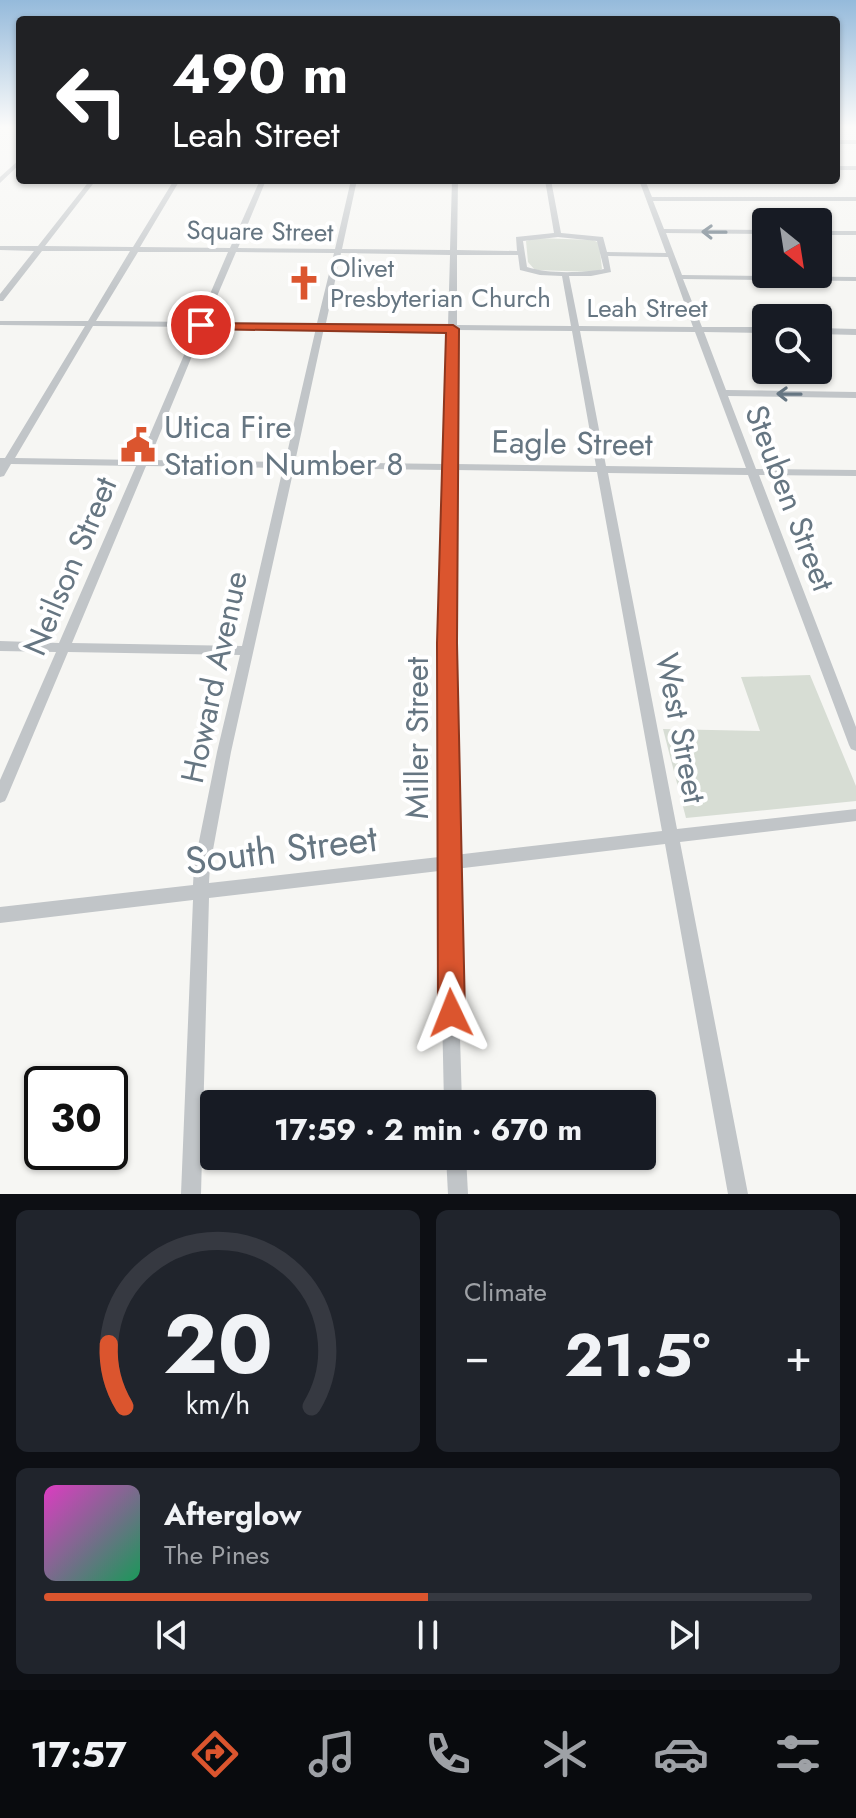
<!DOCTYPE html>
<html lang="en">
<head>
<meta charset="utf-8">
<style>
	body { margin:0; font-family:Jost,sans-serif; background:#20242c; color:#f1f3f6; height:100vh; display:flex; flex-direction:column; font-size:30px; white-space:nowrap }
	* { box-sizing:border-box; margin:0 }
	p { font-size:26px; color:#9ea1a6 }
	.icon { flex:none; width:44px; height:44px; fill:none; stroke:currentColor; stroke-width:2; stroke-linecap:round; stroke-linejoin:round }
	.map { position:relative; height:1194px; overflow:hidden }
	.drawer { display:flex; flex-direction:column; gap:16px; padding:16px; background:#0d0f14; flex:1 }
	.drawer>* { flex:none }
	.guide { position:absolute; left:16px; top:16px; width:824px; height:168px; border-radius:8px; box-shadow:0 2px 6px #0004; background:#202124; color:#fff; overflow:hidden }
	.needle { width:52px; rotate:150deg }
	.buttons { position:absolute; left:752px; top:208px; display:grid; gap:16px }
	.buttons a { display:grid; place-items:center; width:80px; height:80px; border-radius:8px; background:#171b24; box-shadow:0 2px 6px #0004; font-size:40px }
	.speed { position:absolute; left:24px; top:1066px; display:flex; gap:16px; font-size:40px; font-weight:700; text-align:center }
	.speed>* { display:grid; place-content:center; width:104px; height:104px; border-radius:50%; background:#171b24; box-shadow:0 2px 6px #0004; line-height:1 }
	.speed .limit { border:4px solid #111; border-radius:12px; background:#fff; color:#111 }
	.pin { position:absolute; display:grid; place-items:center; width:68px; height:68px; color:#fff; margin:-34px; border:4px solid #fff; border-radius:50%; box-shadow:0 2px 8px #0007 }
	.me { position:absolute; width:88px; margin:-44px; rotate:358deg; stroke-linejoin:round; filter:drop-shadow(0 0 6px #0008) }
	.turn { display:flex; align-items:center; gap:28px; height:168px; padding:0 24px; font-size:36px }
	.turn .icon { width:104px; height:104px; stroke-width:2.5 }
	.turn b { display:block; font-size:56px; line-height:68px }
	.big { font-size:60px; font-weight:700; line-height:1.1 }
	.drawer .widget { flex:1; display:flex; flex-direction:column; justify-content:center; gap:12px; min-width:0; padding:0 28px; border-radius:12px; background:#20242c }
	.drawer .dial { align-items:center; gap:0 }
	.dial svg { height:208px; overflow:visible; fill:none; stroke:#363941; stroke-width:7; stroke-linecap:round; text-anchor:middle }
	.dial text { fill:#f1f3f6; stroke:none }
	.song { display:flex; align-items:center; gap:24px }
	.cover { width:96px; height:96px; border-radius:12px; background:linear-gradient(135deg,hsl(310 70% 55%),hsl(150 70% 35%)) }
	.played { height:8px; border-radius:4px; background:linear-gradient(90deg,#db552e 50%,#363941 50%) }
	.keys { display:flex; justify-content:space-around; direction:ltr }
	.heat { display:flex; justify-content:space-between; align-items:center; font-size:44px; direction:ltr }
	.drawer .tiles { flex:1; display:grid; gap:16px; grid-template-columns:1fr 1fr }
	.widget:last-child { grid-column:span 2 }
	.trip { position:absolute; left:200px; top:1090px; width:456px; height:80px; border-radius:8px; background:#171b24; box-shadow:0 2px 6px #0004; font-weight:700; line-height:80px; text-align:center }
	.tabs { display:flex; height:128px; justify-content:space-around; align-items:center; background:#090b0e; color:#9ea1a6 }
	.tabs .icon { width:56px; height:56px }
	.tabs .on { color:#db552e }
	.tabs b { font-size:36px; color:#f1f3f6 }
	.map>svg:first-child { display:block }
	.green { fill:#d7ddd4 }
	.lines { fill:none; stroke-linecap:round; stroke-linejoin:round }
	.minor { fill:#c1c5c8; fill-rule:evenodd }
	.oneway { stroke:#667682 }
	.route { fill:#db552e; stroke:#8e371e; stroke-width:2 }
	.labels { text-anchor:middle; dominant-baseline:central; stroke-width:8; stroke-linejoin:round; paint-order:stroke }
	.far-street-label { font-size:26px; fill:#667682; stroke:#fff }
	.far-poi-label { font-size:26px; fill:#667682; stroke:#fff; text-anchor:start }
	.poi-label { font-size:32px; fill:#667682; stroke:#fff; text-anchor:start }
	.street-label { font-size:32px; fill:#667682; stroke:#fff }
	.near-street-label { font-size:38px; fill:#667682; stroke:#fff }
</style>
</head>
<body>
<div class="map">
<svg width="856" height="1194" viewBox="0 0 856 1194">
	<rect width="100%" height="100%" fill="#f6f6f3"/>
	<g class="green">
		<polygon points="536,238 593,240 599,243 602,269 595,272 535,270 528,262 526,241"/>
		<polygon points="810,675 856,786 856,801 686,818 663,729 760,731 741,677"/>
	</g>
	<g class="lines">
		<g class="minor">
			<rect x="836" y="140" width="20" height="4"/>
			<polygon points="20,159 20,164 0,183 0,177"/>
			<rect x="836" y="166" width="20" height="4"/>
			<path d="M 90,180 L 96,180 L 45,246 L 133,247 L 174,180 L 180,180 L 140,247 L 230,248 L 260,180 L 266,180 L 238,248 L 335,249 L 351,180 L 357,180 L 342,249 L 450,250 L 452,180 L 458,180 L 457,250 L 517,251 L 516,237 L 554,233 L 545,180 L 551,180 L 561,233 L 603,237 L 607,252 L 666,253 L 639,180 L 645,180 L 652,197 L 856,197 L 856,201 L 653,201 L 664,229 L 766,230 L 766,234 L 666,233 L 682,275 L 856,277 L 856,281 L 683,279 L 702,327 L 766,327 L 766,333 L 704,332 L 726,390 L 856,392 L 856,398 L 728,396 L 756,469 L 856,470 L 856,476 L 759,475 L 856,727 L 856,751 L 851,749 L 849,745 L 748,475 L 608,473 L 677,829 L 856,809 L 856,821 L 680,842 L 748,1194 L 728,1194 L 665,844 L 455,869 L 462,1104 L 444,1104 L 439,871 L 209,898 L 201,1194 L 181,1194 L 193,900 L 0,923 L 0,907 L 193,885 L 194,866 L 217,752 L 240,655 L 68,652 L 7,797 L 5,801 L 0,803 L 0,780 L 56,652 L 0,651 L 0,641 L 59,643 L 136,466 L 11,464 L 4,476 L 0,477 L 0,458 L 5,458 L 85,326 L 0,325 L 0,321 L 88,321 L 130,251 L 42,251 L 3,301 L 0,301 L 0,294 L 34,251 L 0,250 L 0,246 L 38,246 ZM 558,237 L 597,241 L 604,269 C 583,273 547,274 527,267 L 523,241 ZM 138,252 L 228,252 L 198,322 L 96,321 ZM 236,252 L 334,253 L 317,323 L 206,322 ZM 341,253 L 450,255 L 448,325 L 326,323 ZM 457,255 L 518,255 L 520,270 L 540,275 L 562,276 L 571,326 L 457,325 ZM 608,256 L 668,257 L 693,327 L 579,326 L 569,276 L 591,276 L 611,272 ZM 93,326 L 196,327 L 139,460 L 15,458 ZM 204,327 L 316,328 L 285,462 L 149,460 ZM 324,328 L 448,330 L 445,464 L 295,462 ZM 457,330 L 572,331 L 596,466 L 455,464 ZM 580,331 L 695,332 L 746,468 L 606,466 ZM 146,466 L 283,468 L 242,646 L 72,643 ZM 294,468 L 445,470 L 441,643 L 439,857 L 209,883 L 210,866 L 231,752 ZM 455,470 L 597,472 L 662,831 L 455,855 L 453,643 Z"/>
			<rect x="818" y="231" width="38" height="4"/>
			<polygon points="818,328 856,329 856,335 818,334"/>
			<polygon points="446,1156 466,1156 468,1194 448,1194"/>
		</g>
	</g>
	<defs><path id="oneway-shaft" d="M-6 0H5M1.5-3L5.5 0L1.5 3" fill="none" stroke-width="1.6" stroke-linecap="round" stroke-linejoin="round" transform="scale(2)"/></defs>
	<g class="oneway">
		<use href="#oneway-shaft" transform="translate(714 232) rotate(-179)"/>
		<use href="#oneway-shaft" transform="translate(789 394) rotate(-179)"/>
	</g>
	<linearGradient id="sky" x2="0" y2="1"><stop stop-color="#95badb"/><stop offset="0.43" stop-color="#fbfbfa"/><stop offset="1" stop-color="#fbfbfa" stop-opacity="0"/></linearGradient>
	<rect width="856" height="295" fill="url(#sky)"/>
	<polygon class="route" points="197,323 453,325 459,329 457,643 465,1013 461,1022 451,1026 442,1022 438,1013 437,643 446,333 201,329 195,325"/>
	<defs>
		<g id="church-bare" transform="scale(2.76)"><path d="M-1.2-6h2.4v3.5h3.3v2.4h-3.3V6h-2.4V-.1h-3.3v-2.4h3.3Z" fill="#db552e" stroke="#fff" stroke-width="2.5" paint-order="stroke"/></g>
		<g id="civic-bare" transform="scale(2.76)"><path d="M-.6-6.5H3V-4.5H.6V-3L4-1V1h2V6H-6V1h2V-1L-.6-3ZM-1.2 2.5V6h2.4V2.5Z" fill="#db552e" stroke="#fff" stroke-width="2.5" paint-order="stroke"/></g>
	</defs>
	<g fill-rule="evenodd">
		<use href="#church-bare" x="304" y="283"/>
		<use href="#civic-bare" x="138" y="445"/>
	</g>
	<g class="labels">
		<g class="far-street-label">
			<text transform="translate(260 231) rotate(1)">Square Street</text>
			<text x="647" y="308">Leah Street</text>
		</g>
		<g class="far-poi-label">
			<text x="330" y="268">Olivet<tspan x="330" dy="30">Presbyterian Church</tspan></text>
		</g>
		<g class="poi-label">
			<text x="164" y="427">Utica Fire<tspan x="164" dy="37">Station Number 8</tspan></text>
		</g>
		<g class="street-label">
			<text transform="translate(572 443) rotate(1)">Eagle Street</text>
			<text transform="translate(790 498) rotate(69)">Steuben Street</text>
			<text transform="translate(70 566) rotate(-67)">Neilson Street</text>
			<text transform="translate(214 677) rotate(-78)">Howard Avenue</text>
			<text transform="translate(681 728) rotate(79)">West Street</text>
			<text transform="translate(417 738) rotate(-90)">Miller Street</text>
		</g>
		<g class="near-street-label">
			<text transform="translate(281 849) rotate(-7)">South Street</text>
		</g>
	</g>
</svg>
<div class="buttons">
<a><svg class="needle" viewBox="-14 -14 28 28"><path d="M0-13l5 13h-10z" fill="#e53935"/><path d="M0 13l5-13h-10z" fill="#9ea1a6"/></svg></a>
<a><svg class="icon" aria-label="search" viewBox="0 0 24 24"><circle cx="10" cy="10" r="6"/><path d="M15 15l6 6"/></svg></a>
</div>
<div class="speed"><div class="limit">30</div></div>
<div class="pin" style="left:201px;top:325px;background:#d93025"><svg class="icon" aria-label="arrive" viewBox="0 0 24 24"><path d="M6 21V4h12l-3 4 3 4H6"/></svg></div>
<svg class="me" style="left:451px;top:1013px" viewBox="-20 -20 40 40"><path d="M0-17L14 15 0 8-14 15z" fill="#db552e" stroke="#fff" stroke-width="4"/></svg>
<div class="trip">17:59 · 2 min · 670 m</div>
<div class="guide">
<div class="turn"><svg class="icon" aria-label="left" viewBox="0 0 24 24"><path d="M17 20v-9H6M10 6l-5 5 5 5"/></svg><div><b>490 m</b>Leah Street</div></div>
</div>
</div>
<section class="drawer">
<div class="tiles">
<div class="widget dial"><svg viewBox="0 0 100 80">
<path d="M14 69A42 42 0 1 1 86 69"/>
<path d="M14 69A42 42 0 0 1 8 45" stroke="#db552e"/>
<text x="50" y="56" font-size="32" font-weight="700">20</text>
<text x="50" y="72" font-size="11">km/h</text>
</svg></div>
<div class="widget"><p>Climate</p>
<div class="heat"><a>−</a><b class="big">21.5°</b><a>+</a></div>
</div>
<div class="widget">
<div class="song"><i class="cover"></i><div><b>Afterglow</b><p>The Pines</p></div></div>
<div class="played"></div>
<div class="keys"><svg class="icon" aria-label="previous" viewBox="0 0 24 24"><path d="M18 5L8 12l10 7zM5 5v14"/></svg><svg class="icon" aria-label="pause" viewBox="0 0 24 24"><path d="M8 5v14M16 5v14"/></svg><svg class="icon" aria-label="next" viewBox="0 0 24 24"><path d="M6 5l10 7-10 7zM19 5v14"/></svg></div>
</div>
</div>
</section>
<nav class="tabs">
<b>17:57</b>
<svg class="icon on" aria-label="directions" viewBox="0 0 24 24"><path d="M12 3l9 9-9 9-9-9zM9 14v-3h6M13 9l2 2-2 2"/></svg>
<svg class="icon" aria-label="music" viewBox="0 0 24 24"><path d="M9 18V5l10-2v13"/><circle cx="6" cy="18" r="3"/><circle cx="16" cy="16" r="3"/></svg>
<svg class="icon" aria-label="phone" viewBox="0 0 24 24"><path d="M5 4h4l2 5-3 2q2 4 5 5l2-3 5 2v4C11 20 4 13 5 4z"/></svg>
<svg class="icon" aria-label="climate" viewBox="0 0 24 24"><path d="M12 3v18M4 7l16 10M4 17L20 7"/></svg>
<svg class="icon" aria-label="car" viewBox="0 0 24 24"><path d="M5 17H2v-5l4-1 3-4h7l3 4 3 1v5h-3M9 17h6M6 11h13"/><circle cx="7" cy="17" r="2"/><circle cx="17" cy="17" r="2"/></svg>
<svg class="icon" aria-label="filters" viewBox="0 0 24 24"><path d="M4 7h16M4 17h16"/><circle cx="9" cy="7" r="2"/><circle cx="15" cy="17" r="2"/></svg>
</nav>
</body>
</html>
